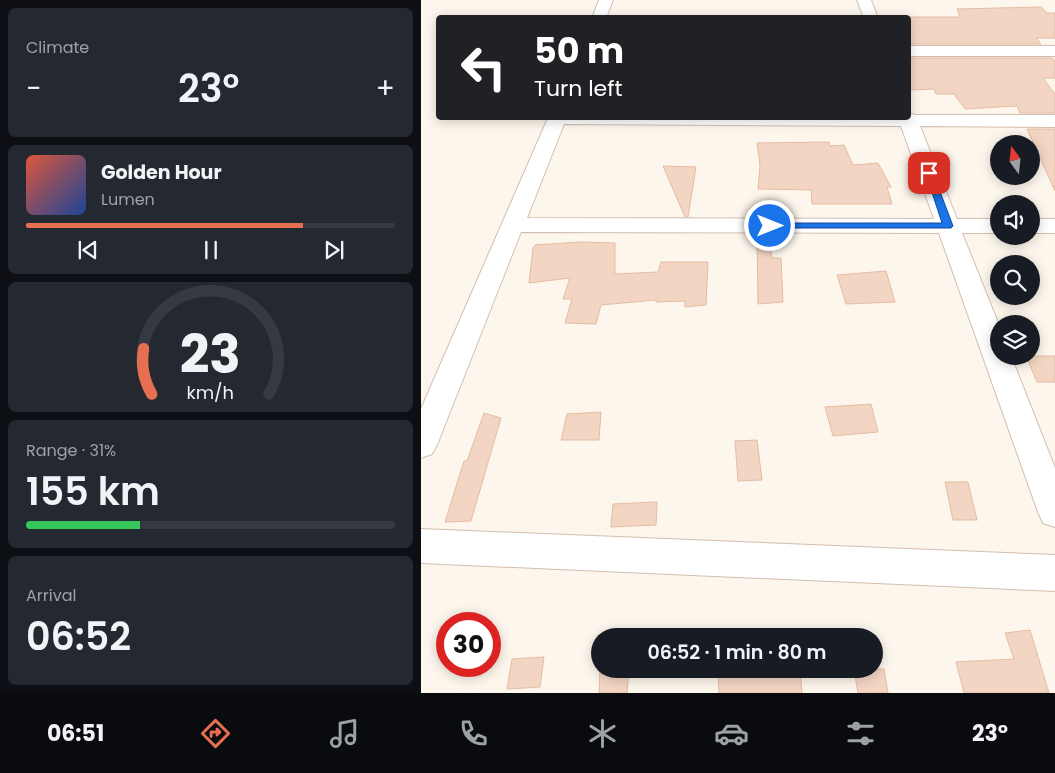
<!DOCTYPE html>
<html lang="en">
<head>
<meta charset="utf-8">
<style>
	body { margin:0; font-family:Poppins,sans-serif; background:#242831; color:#f1f3f6; height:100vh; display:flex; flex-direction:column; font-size:19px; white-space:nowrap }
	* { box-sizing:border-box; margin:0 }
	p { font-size:16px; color:#9ea1a6 }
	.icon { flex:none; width:28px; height:28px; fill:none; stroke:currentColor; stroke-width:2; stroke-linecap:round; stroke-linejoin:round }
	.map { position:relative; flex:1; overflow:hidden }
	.drawer { display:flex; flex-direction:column; gap:8px; padding:8px; background:#0d0f14; width:421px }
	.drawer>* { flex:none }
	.top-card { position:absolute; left:15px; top:15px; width:475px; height:105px; border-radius:5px; box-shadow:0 2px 12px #0003; background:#202124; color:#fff; overflow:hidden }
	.needle { width:32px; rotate:345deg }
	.buttons { position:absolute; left:569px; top:135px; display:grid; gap:10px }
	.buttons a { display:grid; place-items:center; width:50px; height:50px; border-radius:50%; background:#171b24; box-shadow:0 2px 12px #0003; font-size:25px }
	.speed { position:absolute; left:15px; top:612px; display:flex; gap:10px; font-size:25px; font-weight:700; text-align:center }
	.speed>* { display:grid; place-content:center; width:65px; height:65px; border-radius:50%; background:#171b24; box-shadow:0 2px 12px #0003; line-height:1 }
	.speed .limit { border:8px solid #d22; background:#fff; color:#111 }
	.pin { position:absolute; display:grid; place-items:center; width:42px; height:42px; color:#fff; margin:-21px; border-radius:10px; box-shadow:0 2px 8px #0006 }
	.me { position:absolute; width:55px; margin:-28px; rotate:90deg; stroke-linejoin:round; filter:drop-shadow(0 0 4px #0008) }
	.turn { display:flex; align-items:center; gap:18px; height:105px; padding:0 15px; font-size:22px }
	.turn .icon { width:65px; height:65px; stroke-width:2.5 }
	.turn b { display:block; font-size:35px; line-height:42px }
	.big { font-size:38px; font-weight:600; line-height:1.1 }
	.drawer .card { flex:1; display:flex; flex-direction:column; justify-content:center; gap:8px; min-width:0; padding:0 18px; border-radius:8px; background:#242831 }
	.drawer .dial { align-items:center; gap:0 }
	.dial svg { height:130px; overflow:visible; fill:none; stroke:#363941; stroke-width:7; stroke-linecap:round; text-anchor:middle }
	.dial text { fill:#f1f3f6; stroke:none }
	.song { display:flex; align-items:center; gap:15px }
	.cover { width:60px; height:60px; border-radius:8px; background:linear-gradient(135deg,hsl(10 70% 55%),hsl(220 70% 35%)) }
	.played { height:5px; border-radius:2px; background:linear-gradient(90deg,#e76f51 75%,#363941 75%) }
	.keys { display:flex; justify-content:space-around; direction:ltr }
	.heat { display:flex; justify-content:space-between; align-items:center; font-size:28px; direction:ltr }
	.charge { height:8px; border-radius:4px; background:linear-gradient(90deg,#34c759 31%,#363941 0) }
	.trip { position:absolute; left:170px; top:628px; width:292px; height:50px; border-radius:25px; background:#171b24; box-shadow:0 2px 12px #0003; font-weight:600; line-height:50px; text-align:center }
	.menu { display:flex; height:80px; justify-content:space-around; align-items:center; background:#090b0e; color:#9ea1a6 }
	.menu .icon { width:35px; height:35px }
	.menu .selected { color:#e76f51 }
	.menu b { font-size:22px; color:#f1f3f6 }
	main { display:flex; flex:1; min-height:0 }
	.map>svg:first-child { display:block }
	.building { fill:#f3d5c3; stroke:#e6bba3 }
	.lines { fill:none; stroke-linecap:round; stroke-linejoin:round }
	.minor-casing { stroke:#d1beb0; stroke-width:2 }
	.minor { fill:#fff; fill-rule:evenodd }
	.route { fill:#1a73e8; stroke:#114b97 }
</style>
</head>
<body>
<main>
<section class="drawer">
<div class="card"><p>Climate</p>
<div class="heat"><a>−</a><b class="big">23°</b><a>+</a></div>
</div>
<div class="card">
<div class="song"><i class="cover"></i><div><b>Golden Hour</b><p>Lumen</p></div></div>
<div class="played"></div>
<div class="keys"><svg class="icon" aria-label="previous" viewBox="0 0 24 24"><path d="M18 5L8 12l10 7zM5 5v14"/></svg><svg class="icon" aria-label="pause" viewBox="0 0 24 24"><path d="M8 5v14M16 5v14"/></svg><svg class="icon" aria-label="next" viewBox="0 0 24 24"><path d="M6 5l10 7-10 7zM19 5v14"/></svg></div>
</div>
<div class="card dial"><svg viewBox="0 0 100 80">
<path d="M14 69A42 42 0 1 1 86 69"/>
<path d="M14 69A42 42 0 0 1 9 41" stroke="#e76f51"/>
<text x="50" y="56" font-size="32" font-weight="700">23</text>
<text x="50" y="72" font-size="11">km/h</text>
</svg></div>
<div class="card"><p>Range · 31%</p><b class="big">155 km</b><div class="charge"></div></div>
<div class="card"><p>Arrival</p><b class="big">06:52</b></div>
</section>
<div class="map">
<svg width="634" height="693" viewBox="0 0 634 693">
	<rect width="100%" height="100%" fill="#fdf6ec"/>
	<g class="building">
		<polygon points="620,7 626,13 634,13 634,38 615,38 620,44 488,44 488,17 539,17 536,9"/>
		<polygon points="488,58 631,58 634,61 634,78 622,78 634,94 634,113 599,113 596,106 544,109 533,94 515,94 513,89 488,90"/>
		<polygon points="606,129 634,129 634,191"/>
		<polygon points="408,142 409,146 423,145 432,165 457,163 470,187 466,187 471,204 391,204 390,190 337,189 339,165 336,143"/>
		<polygon points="242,166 275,167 267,217 264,217"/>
		<polygon points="336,234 346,234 351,258 360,258 362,302 337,304"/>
		<polygon points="159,242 194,243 194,274 237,272 240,262 287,262 285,305 264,307 264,301 235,302 235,300 180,305 175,324 144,323 151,299 142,299 149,278 108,283 112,248 114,245"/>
		<polygon points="465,271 474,302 425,304 416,275"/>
		<polygon points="605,356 634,356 634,382 616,382"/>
		<polygon points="450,404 457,432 412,436 404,407"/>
		<polygon points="180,412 178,440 140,440 146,414"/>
		<polygon points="63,413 80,418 50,521 24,522 43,461 46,461"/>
		<polygon points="336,440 341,480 317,481 314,441"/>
		<polygon points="524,482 547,482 556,520 532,520"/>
		<polygon points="236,502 235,525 190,527 192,504"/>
		<polygon points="609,630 628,693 543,693 535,662 593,659 584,633"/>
		<polygon points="123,657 119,687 86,689 91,659"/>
		<polygon points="179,669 208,669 206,693 178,693"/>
		<polygon points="297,669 379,669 381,693 298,693"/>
		<polygon points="433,669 463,669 467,693 437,693"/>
	</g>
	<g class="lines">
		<g class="minor-casing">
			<g id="minor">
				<polygon points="178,0 192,0 185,18 171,18"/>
				<polygon points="436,0 450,0 457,18 443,18"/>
				<rect x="488" y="46" width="146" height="10"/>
				<path d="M 488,113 L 494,115 L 634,115 L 634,127 L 499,126 L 536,219 L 578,219 L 578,233 L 541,233 L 578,325 L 578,356 L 590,356 L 634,468 L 634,527 L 622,523 L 617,512 L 518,233 L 100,232 L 16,445 L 11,454 L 0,458 L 0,409 L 127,118 L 488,118 ZM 143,124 L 480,126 L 513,219 L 106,218 Z"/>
				<rect x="610" y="219" width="24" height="14"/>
				<polygon points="0,529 634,555 634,591 0,563"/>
			</g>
		</g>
		<use href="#minor" class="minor"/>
	</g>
	<polygon class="route" points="504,171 512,173 532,226 530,228 349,228 344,226 349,223 521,223"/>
</svg>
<div class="buttons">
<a><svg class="needle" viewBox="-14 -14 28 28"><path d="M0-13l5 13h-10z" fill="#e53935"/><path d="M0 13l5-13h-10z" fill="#9ea1a6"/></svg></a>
<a><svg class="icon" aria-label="sound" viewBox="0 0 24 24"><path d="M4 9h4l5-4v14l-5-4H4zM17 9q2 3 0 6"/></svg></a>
<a><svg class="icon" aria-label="search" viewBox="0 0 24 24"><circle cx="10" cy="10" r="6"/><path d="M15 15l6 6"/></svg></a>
<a><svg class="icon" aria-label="layers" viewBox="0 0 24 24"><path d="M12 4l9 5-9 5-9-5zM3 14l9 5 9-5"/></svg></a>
</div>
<div class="speed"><div class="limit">30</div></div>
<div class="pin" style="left:508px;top:173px;background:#d93025"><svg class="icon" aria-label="arrive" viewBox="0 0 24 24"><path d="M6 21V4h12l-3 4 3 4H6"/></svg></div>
<svg class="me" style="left:349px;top:226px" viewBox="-20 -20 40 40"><circle r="17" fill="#1a73e8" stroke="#fff" stroke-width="3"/><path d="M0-11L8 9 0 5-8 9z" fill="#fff"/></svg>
<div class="trip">06:52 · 1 min · 80 m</div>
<div class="top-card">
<div class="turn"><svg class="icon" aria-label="left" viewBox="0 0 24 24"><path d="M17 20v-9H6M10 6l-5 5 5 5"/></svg><div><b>50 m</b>Turn left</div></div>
</div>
</div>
</main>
<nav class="menu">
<b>06:51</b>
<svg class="icon selected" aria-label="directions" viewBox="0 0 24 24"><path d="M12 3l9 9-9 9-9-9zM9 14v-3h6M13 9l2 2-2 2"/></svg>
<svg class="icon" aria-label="music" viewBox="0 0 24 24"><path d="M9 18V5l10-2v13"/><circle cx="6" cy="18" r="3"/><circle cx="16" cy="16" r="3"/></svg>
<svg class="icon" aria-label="phone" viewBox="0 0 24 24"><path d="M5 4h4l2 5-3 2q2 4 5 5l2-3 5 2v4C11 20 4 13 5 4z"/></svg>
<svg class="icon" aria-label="climate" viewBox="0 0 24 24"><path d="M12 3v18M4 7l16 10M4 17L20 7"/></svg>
<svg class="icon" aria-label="car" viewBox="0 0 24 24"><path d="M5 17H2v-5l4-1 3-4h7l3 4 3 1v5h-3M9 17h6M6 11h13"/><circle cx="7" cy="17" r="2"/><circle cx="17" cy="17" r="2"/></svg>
<svg class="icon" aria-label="filters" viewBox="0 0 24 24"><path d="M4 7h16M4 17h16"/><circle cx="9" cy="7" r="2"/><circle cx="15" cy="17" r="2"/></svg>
<b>23°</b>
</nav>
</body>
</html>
